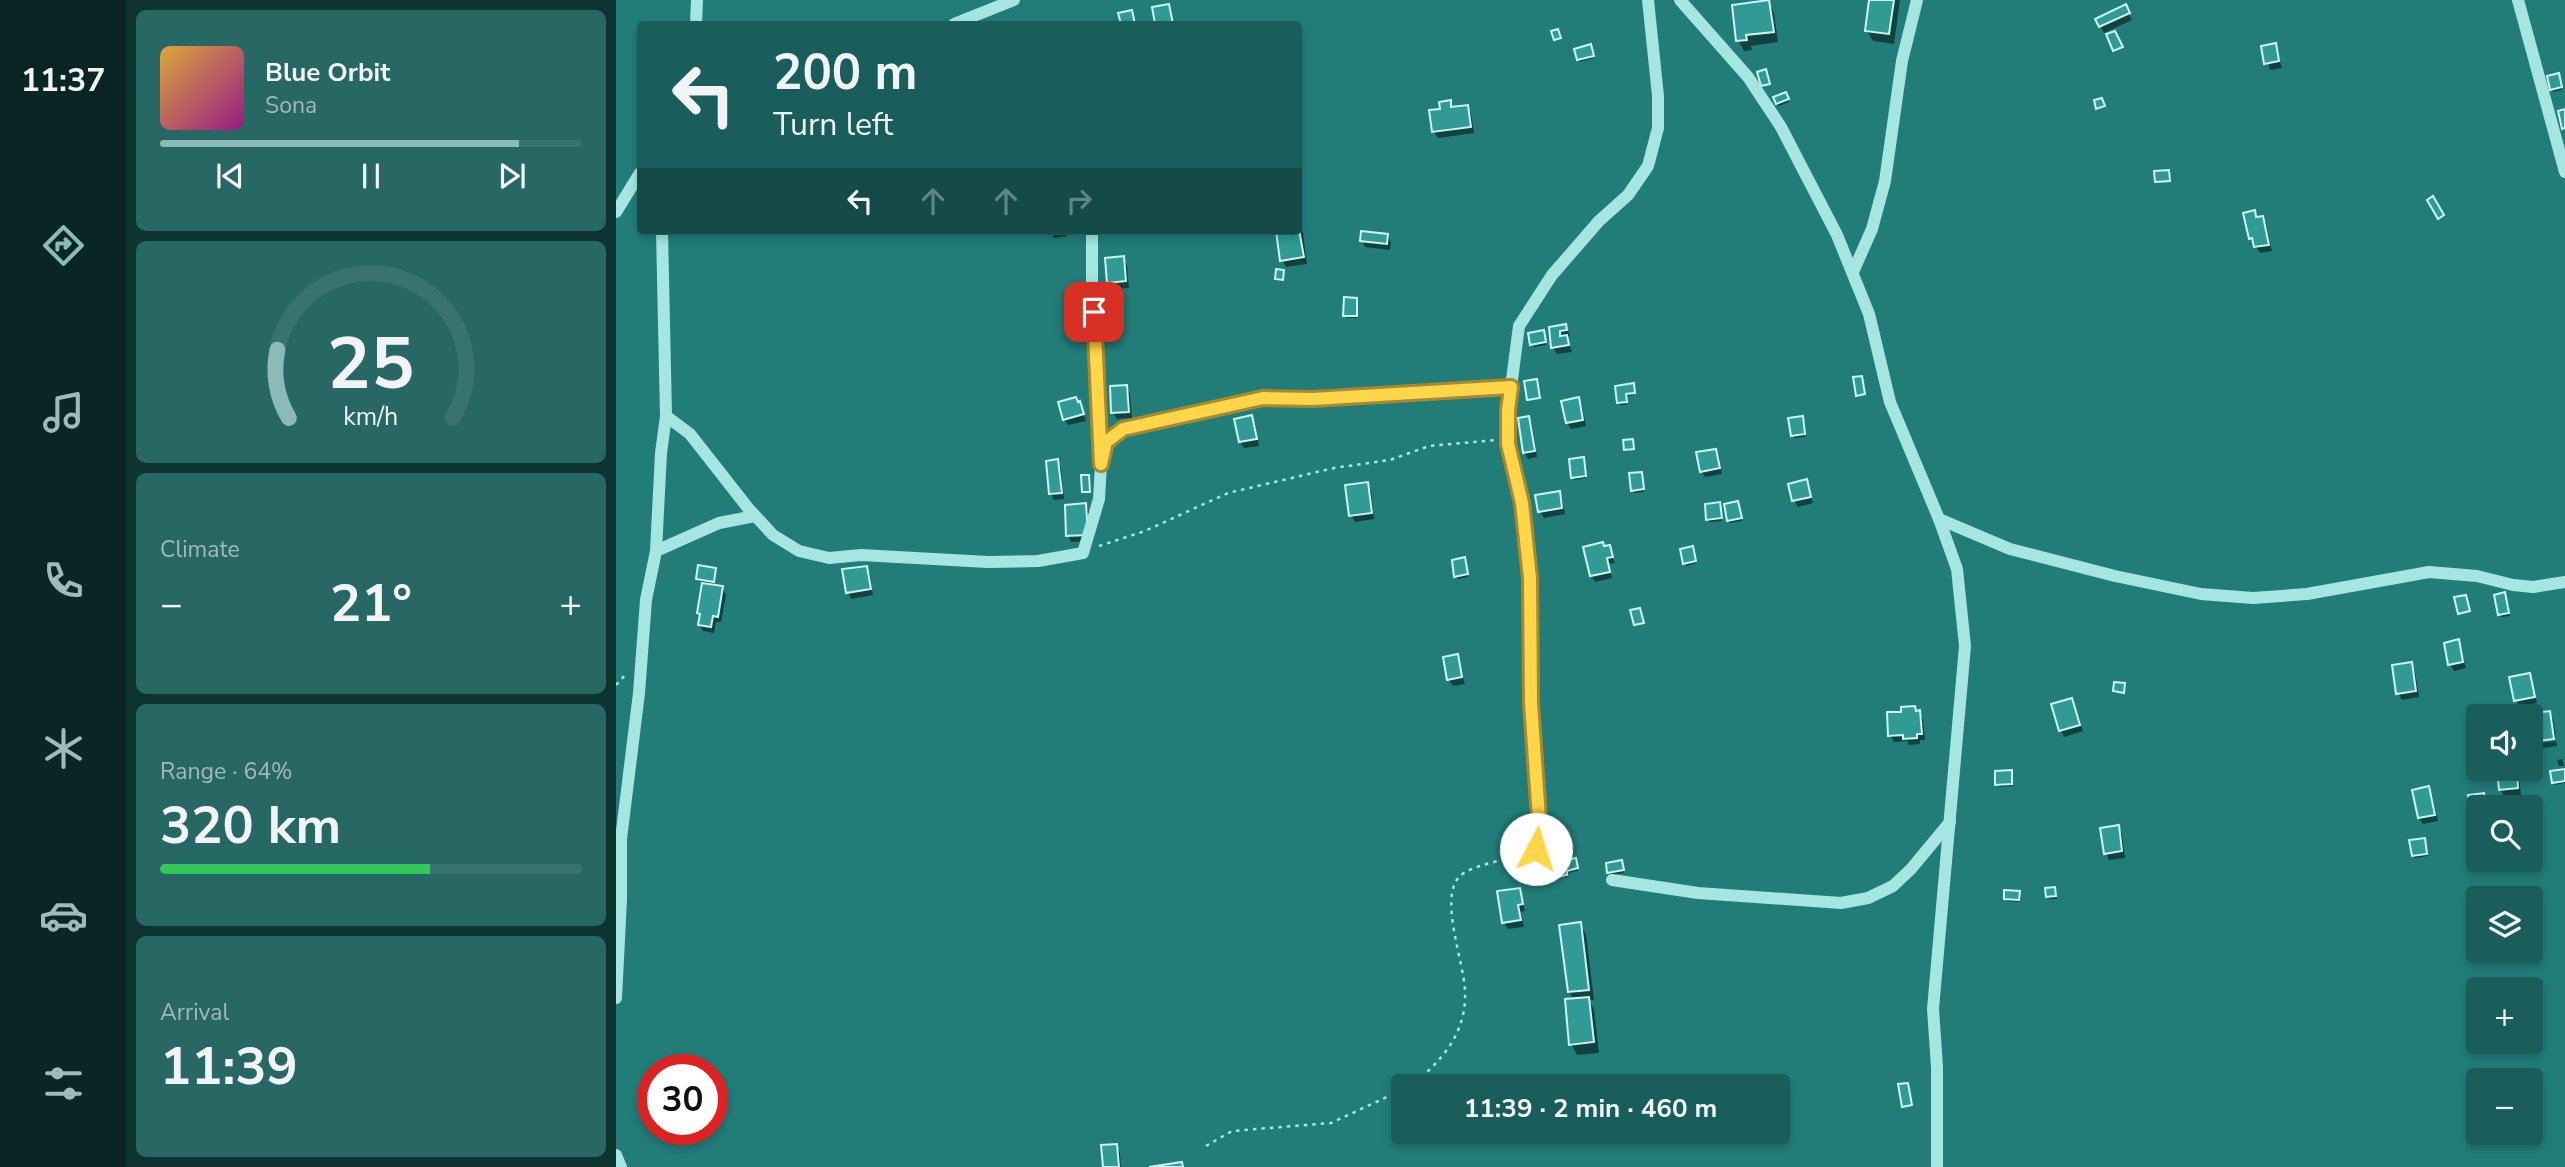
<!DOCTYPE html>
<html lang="en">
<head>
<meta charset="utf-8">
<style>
	body { margin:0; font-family:"Nunito Sans",sans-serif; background:#276764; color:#f1f3f6; height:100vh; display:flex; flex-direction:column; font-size:26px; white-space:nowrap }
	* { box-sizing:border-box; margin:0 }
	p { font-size:23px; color:#9fbabb }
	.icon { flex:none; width:38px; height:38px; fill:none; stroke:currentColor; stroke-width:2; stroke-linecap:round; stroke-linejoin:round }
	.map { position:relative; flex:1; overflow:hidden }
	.sheet { display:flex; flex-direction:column; gap:10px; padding:10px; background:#0e3432; width:490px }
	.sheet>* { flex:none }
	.guide { position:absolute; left:21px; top:21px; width:665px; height:214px; border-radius:7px; box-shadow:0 4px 10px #0003; background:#1a5e5b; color:#f1f3f6; overflow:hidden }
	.tools { position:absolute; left:1850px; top:704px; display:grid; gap:14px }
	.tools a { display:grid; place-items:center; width:77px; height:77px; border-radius:7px; background:#1a5e5b; box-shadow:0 4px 10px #0003; font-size:35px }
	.speed { position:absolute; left:21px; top:1054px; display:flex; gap:14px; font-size:35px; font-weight:700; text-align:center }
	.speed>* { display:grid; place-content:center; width:91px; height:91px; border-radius:50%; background:#1a5e5b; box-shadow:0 4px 10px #0003; line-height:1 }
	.speed .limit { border:10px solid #d22; background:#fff; color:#111 }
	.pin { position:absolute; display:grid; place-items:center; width:60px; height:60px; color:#fff; margin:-30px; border-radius:14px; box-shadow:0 4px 10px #0006 }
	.me { position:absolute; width:77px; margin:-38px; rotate:5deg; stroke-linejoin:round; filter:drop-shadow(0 0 5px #0008) }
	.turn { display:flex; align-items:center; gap:24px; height:147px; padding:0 21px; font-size:32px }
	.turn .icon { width:91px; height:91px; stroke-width:2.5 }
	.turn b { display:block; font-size:49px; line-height:60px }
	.lanes { display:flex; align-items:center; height:66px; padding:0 21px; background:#0003; justify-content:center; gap:35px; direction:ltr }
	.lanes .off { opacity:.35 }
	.big { font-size:52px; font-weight:700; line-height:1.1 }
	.sheet .card { flex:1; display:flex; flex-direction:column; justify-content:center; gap:10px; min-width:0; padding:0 24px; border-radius:10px; background:#276764 }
	.sheet .dial { align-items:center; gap:0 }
	.dial svg { height:182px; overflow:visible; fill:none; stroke:#387371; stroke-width:7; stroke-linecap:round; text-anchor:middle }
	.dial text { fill:#f1f3f6; stroke:none }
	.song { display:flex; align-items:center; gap:21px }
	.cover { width:84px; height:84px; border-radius:10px; background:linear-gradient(135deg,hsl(40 70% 55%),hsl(310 70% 35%)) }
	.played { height:7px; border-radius:4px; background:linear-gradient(90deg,#8bbbb9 85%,#387371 85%) }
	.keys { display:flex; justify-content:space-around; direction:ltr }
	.heat { display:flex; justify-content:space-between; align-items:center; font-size:38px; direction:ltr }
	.charge { height:10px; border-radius:5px; background:linear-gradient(90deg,#34c759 64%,#387371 0) }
	.trip { position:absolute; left:775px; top:1074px; width:399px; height:70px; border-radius:7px; background:#1a5e5b; box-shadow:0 4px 10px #0003; font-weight:700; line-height:70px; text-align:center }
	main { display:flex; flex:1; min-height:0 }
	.tab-bar { display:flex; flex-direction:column; width:126px; justify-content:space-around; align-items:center; background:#0a2624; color:#9fbabb }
	.tab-bar .icon { width:49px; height:49px }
	.tab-bar .current { color:#8bbbb9 }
	.tab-bar b { font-size:32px; color:#f1f3f6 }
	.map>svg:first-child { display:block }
	.shadow { fill:#0007 }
	.building { fill:#329a94; stroke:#c9f5f2; stroke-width:2 }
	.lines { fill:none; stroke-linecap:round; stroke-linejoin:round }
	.path { stroke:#a5e6e2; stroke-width:2.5; stroke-dasharray:3.5 5; stroke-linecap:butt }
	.minor { stroke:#a5e6e2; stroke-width:12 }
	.route-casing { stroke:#a68a30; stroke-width:18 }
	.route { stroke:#ffd54a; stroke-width:12 }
</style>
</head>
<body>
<main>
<nav class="tab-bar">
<b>11:37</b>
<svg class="icon current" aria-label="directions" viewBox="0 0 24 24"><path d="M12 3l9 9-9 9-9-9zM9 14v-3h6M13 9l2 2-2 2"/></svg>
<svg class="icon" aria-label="music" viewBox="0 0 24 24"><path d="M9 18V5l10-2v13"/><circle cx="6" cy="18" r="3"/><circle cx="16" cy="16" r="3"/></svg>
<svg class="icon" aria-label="phone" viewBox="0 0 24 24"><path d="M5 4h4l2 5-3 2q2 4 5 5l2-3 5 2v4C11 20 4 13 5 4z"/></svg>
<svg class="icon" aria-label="climate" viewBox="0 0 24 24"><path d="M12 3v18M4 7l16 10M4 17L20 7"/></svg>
<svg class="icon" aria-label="car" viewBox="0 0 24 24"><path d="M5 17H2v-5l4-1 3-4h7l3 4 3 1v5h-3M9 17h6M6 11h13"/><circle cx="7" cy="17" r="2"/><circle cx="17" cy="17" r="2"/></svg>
<svg class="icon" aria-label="filters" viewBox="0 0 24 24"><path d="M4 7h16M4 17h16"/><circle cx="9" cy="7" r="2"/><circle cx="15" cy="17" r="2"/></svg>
</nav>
<section class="sheet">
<div class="card">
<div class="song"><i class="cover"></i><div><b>Blue Orbit</b><p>Sona</p></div></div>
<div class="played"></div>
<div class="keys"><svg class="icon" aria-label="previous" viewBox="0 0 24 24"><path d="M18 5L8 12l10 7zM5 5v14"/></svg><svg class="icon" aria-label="pause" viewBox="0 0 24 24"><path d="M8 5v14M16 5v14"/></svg><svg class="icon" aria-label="next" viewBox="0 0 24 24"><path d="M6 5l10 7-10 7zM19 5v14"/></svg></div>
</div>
<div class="card dial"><svg viewBox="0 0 100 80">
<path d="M14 69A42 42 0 1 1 86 69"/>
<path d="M14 69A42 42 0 0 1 9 39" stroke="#8bbbb9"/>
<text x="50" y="56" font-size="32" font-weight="700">25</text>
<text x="50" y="72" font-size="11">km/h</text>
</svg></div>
<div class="card"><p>Climate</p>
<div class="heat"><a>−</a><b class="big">21°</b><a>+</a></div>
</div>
<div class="card"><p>Range · 64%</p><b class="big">320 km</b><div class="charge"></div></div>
<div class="card"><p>Arrival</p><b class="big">11:39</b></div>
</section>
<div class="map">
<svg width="1949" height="1167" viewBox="0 0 1949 1167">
	<rect width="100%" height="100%" fill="#227d79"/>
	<g class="shadow">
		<polygon points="1255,0 1284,0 1278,44 1257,41 1251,31"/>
		<polygon points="1152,2 1158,13 1162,42 1135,46 1136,50 1128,51 1122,40"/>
		<polygon points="553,6 558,24 541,24 538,8"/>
		<polygon points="1509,7 1516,20 1488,33 1481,20"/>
		<polygon points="1659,45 1666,68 1654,70 1647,47"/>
		<polygon points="976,49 978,58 964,62 963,60"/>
		<polygon points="1943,78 1946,90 1937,92 1936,89"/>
		<polygon points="1170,94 1173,102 1163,106 1159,98"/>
		<polygon points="834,102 837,109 851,107 855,113 858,133 822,138 818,132 826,110"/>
		<polygon points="1638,212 1641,219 1646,218 1650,224 1656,251 1644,253 1634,238"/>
		<polygon points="683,226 687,233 691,264 670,267 666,260 662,231 682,231"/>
		<polygon points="434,231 450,231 451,236 438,238"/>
		<polygon points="771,235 775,242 774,250 749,247 746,240"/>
		<polygon points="507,258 511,265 513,288 496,289 492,282"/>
		<polygon points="740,299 741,318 731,318 729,315"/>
		<polygon points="949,326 953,333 954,336 951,337 956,352 941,354 937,348 935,329"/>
		<polygon points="928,335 930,345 918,347 916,344"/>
		<polygon points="1017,385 1019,395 1010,396 1011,405 1004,405 1001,387"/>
		<polygon points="510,387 514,394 516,418 501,419 497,413"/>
		<polygon points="962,399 966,406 970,426 955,429 951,423"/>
		<polygon points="464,403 470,421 452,425 448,419"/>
		<polygon points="635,417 639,424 643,446 628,448 624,442"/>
		<polygon points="913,418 916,424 921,457 912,459 908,452"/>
		<polygon points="1187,421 1189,437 1178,438 1176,435"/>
		<polygon points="1099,450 1103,457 1106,474 1089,477 1085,471"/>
		<polygon points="441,461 445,468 448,499 438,500 435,493"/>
		<polygon points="968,462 970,478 959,480 957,477"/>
		<polygon points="1026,476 1028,492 1018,493 1016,490"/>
		<polygon points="1190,481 1197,503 1182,507 1178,500"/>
		<polygon points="751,484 755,490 758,519 739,522 735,515"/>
		<polygon points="943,493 946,499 949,514 928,518 924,512"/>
		<polygon points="1103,504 1106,521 1094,522 1092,519"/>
		<polygon points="469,505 473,512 474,541 455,542 452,535"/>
		<polygon points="1123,506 1126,521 1114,523 1112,520"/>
		<polygon points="993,547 999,563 993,564 994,570 975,574 989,548"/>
		<polygon points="1076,548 1081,563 1070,566 1069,563"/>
		<polygon points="850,562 852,577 842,579 840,576"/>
		<polygon points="250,568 254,574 257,595 235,599 232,592"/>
		<polygon points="99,569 98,587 106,588 110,595 105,622 100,622 98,633 87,631 83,625 85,617 83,613 87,582 82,579"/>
		<polygon points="995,573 996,578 979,582 976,577"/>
		<polygon points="1890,597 1894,616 1885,617 1884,615"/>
		<polygon points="1842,641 1850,668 1838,671 1834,664"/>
		<polygon points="841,656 849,684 837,686 833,680 829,659"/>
		<polygon points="1795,664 1799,671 1803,697 1786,700 1782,693"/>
		<polygon points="1913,675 1921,703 1903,707 1900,700"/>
		<polygon points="1456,700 1467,731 1448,737 1445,730"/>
		<polygon points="1298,708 1307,719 1309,740 1304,740 1304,744 1293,745 1291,741 1278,742 1274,735 1287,713"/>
		<polygon points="1934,713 1937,719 1940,737 1915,741 1914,716 1911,716"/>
		<polygon points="1940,741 1941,746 1919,749 1916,744"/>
		<polygon points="1946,759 1948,766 1943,766 1941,760"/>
		<polygon points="1900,770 1903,777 1905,795 1888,796 1884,789"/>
		<polygon points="1949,771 1949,783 1939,785 1937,782"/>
		<polygon points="1395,772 1397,786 1383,787 1381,784"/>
		<polygon points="1812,788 1816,795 1822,821 1807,824 1803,818"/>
		<polygon points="1867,795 1869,803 1856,804 1855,801"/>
		<polygon points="1502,827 1506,834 1509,858 1493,860 1490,853"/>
		<polygon points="1809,842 1812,856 1799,858 1797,856"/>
		<polygon points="944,863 961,863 962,871 951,873 952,877 948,878"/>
		<polygon points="992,865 1007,865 1008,873 995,875"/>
		<polygon points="1438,889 1441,899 1433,899 1432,897"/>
		<polygon points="903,890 909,911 905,912 908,927 892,929 888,923 883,893"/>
		<polygon points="1403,893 1404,902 1391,901 1390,898"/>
		<polygon points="964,924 970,934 978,1000 973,1000 978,1009 983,1053 961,1055 955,1044 958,1000 953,992"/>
		<polygon points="500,1146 504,1153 505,1167 489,1167"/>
	</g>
	<g class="building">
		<polygon points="1153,0 1158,32 1130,35 1131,40 1120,41 1116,5"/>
		<polygon points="1253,0 1278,0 1273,34 1249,31"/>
		<polygon points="553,4 557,24 539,24 536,7"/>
		<polygon points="1510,4 1514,13 1483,27 1479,19"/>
		<polygon points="516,10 519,24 505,24 502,13"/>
		<polygon points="942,29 945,38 938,40 935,31"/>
		<polygon points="1499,31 1507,47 1497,51 1490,34"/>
		<polygon points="1660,43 1663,61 1648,64 1645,46"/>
		<polygon points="975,44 978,56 961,60 958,49"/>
		<polygon points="1150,69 1154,84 1145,86 1141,72"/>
		<polygon points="1943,73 1946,87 1934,90 1931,76"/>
		<polygon points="1170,92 1173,99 1160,104 1157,97"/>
		<polygon points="1486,98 1489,106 1480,109 1478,100"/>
		<polygon points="835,100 835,107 852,105 855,127 816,132 813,110 824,109 823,102"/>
		<polygon points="1949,109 1949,128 1946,129 1942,111"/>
		<polygon points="1553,170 1554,181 1539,182 1538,171"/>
		<polygon points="1817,196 1828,215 1822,219 1811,200"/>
		<polygon points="1639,210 1640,217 1647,216 1653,245 1638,247 1636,238 1633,239 1627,213"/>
		<polygon points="682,224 688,257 664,261 660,231 682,231"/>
		<polygon points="745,231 772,234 771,244 744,241"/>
		<polygon points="508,256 510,281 491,283 489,258"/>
		<polygon points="660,269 668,270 667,280 659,279"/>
		<polygon points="728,297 741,298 741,316 727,316"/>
		<polygon points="950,324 951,330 944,331 944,336 951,335 953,345 935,348 933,327"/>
		<polygon points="928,330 930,342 914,345 912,333"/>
		<polygon points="1246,376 1249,394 1240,396 1237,377"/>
		<polygon points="921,379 924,398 911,400 908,381"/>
		<polygon points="1018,383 1019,393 1010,394 1011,402 1001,403 999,386"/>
		<polygon points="511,385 513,412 495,413 494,386"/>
		<polygon points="460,397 462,402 464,401 468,414 447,420 442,402"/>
		<polygon points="963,397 967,420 950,423 945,401"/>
		<polygon points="636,415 641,439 623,442 618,419"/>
		<polygon points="913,416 919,451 907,453 902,418"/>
		<polygon points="1187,416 1189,434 1175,436 1172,418"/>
		<polygon points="1017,439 1018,449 1008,450 1007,440"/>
		<polygon points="1100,449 1104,468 1084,472 1080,452"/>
		<polygon points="968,457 970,476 955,478 953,459"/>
		<polygon points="442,459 446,493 433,494 430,461"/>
		<polygon points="1026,472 1028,489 1015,491 1013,473"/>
		<polygon points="465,475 473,475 474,492 466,492"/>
		<polygon points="1191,479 1195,497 1176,501 1172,484"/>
		<polygon points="752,482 756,513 733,516 729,485"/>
		<polygon points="944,491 946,508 922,512 919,495"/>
		<polygon points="1122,501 1126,518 1111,521 1108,504"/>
		<polygon points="1104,502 1106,518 1090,520 1089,504"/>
		<polygon points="470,503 472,535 450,536 449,505"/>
		<polygon points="987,542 988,546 994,545 997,557 991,558 994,572 974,576 967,547"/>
		<polygon points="1077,546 1080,561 1067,564 1064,549"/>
		<polygon points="849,557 852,574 838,577 836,560"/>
		<polygon points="82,565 100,568 98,582 80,579"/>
		<polygon points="251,566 255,589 230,593 226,569"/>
		<polygon points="86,583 107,586 102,617 97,616 95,627 82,625 84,614 81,613"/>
		<polygon points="1889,592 1893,613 1882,615 1878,595"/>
		<polygon points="1850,595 1854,611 1842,614 1838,597"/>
		<polygon points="1024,608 1028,623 1018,625 1014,610"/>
		<polygon points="1843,639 1847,662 1832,665 1828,643"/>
		<polygon points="842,654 846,677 831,680 827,657"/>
		<polygon points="1796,662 1800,691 1780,694 1776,665"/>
		<polygon points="1914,673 1919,697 1898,701 1893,677"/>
		<polygon points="1498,682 1509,683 1508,693 1497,691"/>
		<polygon points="1456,698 1464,725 1443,731 1435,704"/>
		<polygon points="1299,706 1300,711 1304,710 1306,734 1301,734 1301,738 1287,739 1287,735 1272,736 1271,712 1285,712 1285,707"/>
		<polygon points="1934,711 1938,739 1914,742 1914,716 1909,714"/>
		<polygon points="1901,769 1902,788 1883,790 1881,770"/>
		<polygon points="1949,769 1949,781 1936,783 1934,771"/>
		<polygon points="1396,770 1396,784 1379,785 1379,771"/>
		<polygon points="1813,786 1819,815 1802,818 1796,790"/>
		<polygon points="1868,793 1869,800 1853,802 1852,795"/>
		<polygon points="1503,825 1506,851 1488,854 1484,828"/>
		<polygon points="1809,838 1811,854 1796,856 1793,840"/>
		<polygon points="960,858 962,868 951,871 951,875 945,876 942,862"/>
		<polygon points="1006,860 1008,870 991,873 990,863"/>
		<polygon points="1439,887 1440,896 1430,897 1429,888"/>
		<polygon points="904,888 907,904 902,905 905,920 886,923 881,891"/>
		<polygon points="1388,890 1404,891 1403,900 1388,899"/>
		<polygon points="965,922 973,990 952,992 943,925"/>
		<polygon points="973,997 978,1042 953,1045 949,999"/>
		<polygon points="1292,1083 1296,1105 1286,1107 1282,1084"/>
		<polygon points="501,1144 503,1167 487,1167 485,1145"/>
		<polygon points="566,1162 567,1167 533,1167"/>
	</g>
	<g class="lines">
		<g class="path">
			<polyline points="483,546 529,531 612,493 718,468 774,460 813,446 879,440"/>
			<polyline points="0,685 11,673"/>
			<path d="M 791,1087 C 805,1079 817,1067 827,1055 C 842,1036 850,1016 849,991 C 848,962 823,899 843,877 C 854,865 891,860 908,854"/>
			<polyline points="590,1146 616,1131 715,1123 788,1089"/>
		</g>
		<g class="minor">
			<polyline points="1064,0 1132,77 1165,127 1221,235 1253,314 1274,402 1323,519 1341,569 1349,646 1317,1009 1321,1067 1321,1167"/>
			<polyline points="1902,0 1949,172"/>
			<polyline points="80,24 81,0"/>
			<polyline points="338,24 398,0"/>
			<polyline points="0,212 24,173"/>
			<polyline points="476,231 476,287 484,450"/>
			<polyline points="1237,272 1256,229 1269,181 1286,61 1301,0"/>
			<polyline points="50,416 74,434 132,508 157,535 183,551 213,558 245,555 372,562 422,561 467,553 483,499 485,464 490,442 507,429 647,398 697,399 895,387"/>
			<polyline points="1323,519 1394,549 1499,576 1585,594 1637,598 1691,594 1813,572 1861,576 1897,585 1917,587 1949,582"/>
			<polyline points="40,551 103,523 139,516"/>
			<polyline points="920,849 923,818 915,703 914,578 906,503 893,444 892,410 903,326 936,275 983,221 1012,195 1032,166 1042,128 1042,96 1032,0"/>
			<polyline points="996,880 1082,893 1225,903 1252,898 1277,886 1295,869 1334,822"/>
			<polyline points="0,998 5,900 5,839 23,693 30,600 40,551 45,453 50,416 46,231"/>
			<polyline points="0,1155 5,1167"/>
		</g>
	</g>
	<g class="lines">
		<g class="route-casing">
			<polyline id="route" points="478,312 485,464 490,442 507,429 647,398 697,399 895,387 892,410 892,444 906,503 914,578 915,703 923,818 920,849"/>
		</g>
		<use href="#route" class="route"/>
	</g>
</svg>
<div class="tools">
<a><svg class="icon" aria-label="sound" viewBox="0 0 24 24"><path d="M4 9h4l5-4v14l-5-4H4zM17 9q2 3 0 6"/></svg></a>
<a><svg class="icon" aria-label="search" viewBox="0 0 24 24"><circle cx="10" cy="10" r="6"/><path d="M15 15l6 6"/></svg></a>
<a><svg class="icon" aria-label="layers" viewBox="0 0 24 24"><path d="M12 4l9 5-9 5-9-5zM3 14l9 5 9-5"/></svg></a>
<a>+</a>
<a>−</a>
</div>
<div class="speed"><div class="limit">30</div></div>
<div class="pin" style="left:478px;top:312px;background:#d93025"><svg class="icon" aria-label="arrive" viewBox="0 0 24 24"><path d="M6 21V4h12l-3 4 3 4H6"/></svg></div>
<svg class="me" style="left:920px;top:849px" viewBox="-20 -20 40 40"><circle r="19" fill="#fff"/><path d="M0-13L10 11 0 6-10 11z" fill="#ffd54a"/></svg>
<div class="trip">11:39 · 2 min · 460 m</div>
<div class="guide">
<div class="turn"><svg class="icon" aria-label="left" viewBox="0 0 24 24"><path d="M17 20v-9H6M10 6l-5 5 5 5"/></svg><div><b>200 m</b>Turn left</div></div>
<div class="lanes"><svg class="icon" aria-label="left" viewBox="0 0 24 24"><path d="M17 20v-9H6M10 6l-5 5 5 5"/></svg><svg class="icon off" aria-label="ahead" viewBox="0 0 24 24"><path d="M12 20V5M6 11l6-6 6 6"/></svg><svg class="icon off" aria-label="ahead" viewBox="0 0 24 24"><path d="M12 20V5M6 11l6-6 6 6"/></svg><svg class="icon off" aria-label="right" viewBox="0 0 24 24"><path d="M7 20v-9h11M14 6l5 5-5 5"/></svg></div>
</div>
</div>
</main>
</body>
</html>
